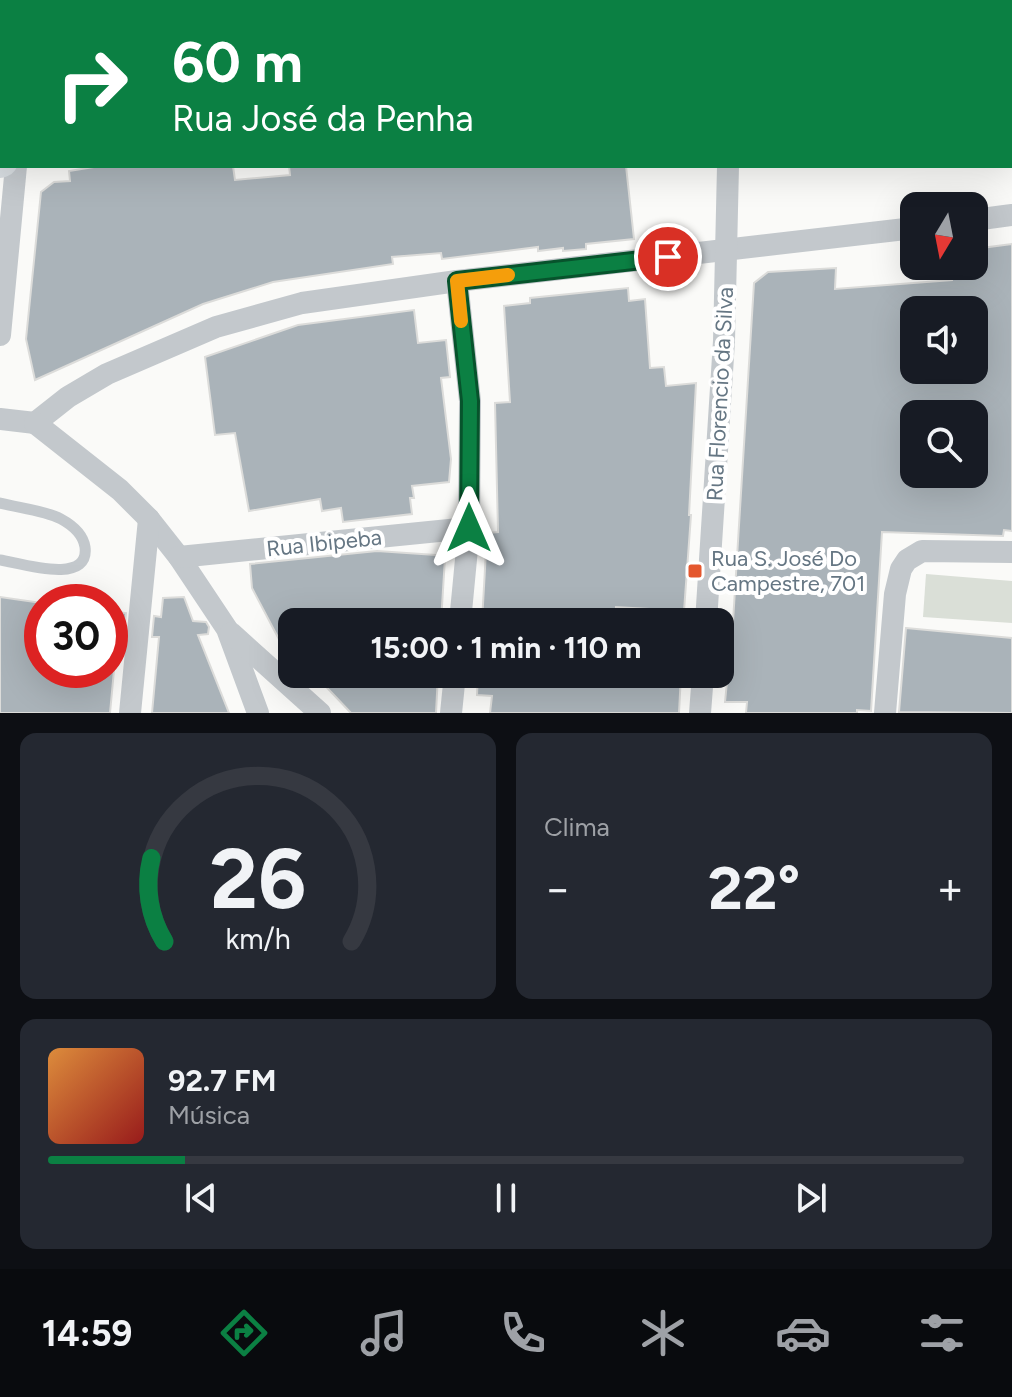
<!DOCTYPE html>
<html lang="pt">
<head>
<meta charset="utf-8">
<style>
	body { margin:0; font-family:Figtree,sans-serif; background:#242831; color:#f1f3f6; height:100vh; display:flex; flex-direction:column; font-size:30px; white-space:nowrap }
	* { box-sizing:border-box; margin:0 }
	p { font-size:26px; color:#9ea1a6 }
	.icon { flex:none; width:44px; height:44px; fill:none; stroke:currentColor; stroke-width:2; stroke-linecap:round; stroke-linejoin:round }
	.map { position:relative; height:713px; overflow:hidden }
	.details { display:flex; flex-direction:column; gap:20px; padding:20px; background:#0d0f14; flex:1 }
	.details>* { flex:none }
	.banner { position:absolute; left:0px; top:0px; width:1012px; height:168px; box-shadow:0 8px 32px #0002; background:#0b8043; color:#fff; overflow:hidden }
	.needle { width:52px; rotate:190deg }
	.tools { position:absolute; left:900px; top:192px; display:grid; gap:16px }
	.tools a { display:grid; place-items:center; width:88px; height:88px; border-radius:16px; background:#171b24; box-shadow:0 8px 32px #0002; font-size:40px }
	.speed { position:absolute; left:24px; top:584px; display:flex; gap:16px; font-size:40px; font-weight:700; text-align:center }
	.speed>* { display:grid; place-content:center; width:104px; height:104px; border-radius:50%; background:#171b24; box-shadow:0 8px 32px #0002; line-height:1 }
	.speed .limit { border:12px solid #d22; background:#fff; color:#111 }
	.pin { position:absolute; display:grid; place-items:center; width:68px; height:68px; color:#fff; margin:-34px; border:4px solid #fff; border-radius:50%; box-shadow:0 2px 8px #0007 }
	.me { position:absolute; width:88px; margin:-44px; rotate:0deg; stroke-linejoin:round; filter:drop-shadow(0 0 6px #0008) }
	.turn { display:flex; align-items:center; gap:28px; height:168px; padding:0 40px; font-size:36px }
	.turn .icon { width:104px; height:104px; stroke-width:2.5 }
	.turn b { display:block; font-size:56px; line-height:68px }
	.big { font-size:60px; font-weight:700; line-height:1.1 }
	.details .card { flex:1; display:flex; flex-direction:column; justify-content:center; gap:12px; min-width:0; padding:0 28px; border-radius:16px; background:#242831 }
	.details .dial { align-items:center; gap:0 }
	.dial svg { height:208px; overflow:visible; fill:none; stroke:#363941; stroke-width:7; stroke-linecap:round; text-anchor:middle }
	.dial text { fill:#f1f3f6; stroke:none }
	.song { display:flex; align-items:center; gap:24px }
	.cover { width:96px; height:96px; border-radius:12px; background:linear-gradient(135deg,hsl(30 70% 55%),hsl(0 70% 35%)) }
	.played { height:8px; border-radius:4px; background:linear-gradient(90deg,#0b8043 15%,#363941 15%) }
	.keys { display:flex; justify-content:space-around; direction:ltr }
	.heat { display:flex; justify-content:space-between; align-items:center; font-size:44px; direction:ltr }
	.details .tiles { flex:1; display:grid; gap:20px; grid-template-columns:1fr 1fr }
	.card:last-child { grid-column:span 2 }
	.trip { position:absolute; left:278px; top:608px; width:456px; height:80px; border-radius:16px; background:#171b24; box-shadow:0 8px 32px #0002; font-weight:700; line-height:80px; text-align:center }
	.tabs { display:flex; height:128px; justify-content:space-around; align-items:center; background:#090b0e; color:#9ea1a6 }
	.tabs .icon { width:56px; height:56px }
	.tabs .current { color:#0b8043 }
	.tabs b { font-size:36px; color:#f1f3f6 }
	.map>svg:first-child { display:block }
	.green { fill:#dadfd7 }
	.building { fill:#aab3b9; stroke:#dcdcda; stroke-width:2; fill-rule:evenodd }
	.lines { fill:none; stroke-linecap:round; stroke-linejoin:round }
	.lane { stroke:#c3c8cc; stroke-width:11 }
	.street { stroke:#c3c8cc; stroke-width:22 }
	.secondary { stroke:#d6dbdf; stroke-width:32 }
	.route-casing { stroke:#07532c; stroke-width:20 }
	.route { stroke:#0b8043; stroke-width:14 }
	.slow { stroke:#f59e0b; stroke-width:14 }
	.poi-dot { fill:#e4572e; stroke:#fff; stroke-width:3 }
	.labels { text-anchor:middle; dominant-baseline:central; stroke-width:8; stroke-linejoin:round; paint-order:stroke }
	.street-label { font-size:22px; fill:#657683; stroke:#fff }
	.poi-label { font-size:22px; fill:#657683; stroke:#fff; text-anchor:start }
</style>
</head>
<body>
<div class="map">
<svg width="1012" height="713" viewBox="0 0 1012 713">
	<rect width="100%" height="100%" fill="#fafaf8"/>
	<polygon class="green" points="926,574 1012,581 1012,623 923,617"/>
	<g class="building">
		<polygon points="100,166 233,166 235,180 290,175 289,166 626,166 634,239 586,244 586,249 563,251 563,248 538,251 538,247 442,259 441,253 392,257 393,264 273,282 203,304 35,380 26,339 41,192 54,182 70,181 69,171"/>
		<path d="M 1012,244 L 1012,531 L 1004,530 L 1003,536 L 882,532 L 871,711 L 857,710 L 857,713 L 746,713 L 747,702 L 725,702 L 733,622 L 754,283 L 768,272 L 836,268 L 835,289 L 952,280 L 953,266 L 974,266 L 974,249 ZM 914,310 L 974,310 L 974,370 L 914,370 ZM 914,414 L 974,414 L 974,474 L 914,474 Z"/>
		<polygon points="628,288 629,301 645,299 650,368 664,367 666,386 696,383 689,515 691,515 684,611 616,607 615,622 482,622 487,533 498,532 495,403 510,402 504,306 530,303 530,298"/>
		<polygon points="414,310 418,343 446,340 450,377 441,378 451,459 449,482 412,486 414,498 410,498 412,514 343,522 341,508 322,511 320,499 249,511 235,433 215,435 205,357 298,325"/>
		<polygon points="377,551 436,555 445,558 441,622 292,622 292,664 252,588 250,564"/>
		<polygon points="0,597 42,603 42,670 114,670 110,713 0,713"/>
		<polygon points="184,597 193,621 206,622 209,627 208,634 198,635 229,713 152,713 159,637 152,637 154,616 161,617 163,598"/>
		<polygon points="110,611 126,613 124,635 110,632"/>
		<polygon points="906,628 1012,638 1012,713 899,712"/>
		<polygon points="314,674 438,674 436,713 351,713"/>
		<polygon points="478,674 681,674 679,713 490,713 492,696 477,695"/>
	</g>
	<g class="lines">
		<path class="lane" d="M 0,503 C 19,508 44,510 61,519 C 72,525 83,534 85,547 C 90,586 20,563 0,560"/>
		<g class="street">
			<polyline points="187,2 187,0"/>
			<polyline points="487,2 488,0"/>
			<polyline points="741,2 742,0"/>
			<polyline points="999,2 1000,0"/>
			<polyline points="0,9 2,7"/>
			<polyline points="974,220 1012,215"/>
			<polyline points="457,281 470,401 469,528 460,622"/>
			<polyline points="0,335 16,166"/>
			<polyline points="0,419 35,423"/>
			<polyline points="35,423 68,397 107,374 216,327 302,303 457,281 914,228"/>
			<polyline points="35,423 120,490 149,519 179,557 227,629 258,713"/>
			<polyline points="179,557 469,528"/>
			<polyline points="706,622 724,341 728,166"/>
			<polyline points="231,633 320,713"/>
			<polyline points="130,713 149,519"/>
			<polyline points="451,713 455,674"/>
			<polyline points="700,713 703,674"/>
			<polyline points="885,713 895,594 901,569 907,560 922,551 1012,552"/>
		</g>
		<g class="secondary">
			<polyline points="1010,48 1012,48"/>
			<polyline points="0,162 2,161"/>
		</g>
	</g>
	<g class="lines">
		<g class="route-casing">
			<polyline id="route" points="469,528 470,401 457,281 668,257"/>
		</g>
		<use href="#route" class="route"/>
		<polyline class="slow" points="461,321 457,281 508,275"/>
	</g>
	<rect class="poi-dot" x="687" y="563" width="16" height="16" rx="4"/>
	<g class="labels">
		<g class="street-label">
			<text transform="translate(720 394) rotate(-87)">Rua Florencio da Silva</text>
			<text transform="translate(324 543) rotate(-6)">Rua Ibipeba</text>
		</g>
		<g class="poi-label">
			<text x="711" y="558">Rua S. José Do<tspan x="711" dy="25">Campestre, 701</tspan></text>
		</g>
	</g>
</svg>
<div class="tools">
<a><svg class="needle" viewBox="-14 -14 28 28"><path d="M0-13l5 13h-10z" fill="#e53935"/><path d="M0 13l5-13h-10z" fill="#9ea1a6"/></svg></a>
<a><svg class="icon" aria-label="sound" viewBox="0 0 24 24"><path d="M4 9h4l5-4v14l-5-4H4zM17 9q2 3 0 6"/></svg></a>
<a><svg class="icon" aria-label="search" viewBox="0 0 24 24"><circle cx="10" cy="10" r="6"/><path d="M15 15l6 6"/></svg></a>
</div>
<div class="speed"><div class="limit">30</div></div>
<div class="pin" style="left:668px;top:257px;background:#d93025"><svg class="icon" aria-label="arrive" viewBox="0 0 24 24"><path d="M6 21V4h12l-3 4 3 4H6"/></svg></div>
<svg class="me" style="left:469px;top:528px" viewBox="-20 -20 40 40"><path d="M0-17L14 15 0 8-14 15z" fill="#0b8043" stroke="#fff" stroke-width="4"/></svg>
<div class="trip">15:00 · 1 min · 110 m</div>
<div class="banner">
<div class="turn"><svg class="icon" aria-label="right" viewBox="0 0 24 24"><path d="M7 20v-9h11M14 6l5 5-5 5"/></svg><div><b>60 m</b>Rua José da Penha</div></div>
</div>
</div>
<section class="details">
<div class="tiles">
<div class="card dial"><svg viewBox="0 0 100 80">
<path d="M14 69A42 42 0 1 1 86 69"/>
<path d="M14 69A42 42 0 0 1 9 37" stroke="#0b8043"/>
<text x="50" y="56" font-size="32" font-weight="700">26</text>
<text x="50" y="72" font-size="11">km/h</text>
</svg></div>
<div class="card"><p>Clima</p>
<div class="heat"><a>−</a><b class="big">22°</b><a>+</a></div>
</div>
<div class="card">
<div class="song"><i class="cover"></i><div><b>92.7 FM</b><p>Música</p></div></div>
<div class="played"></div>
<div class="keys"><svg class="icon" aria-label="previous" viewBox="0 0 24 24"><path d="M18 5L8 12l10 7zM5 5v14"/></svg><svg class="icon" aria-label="pause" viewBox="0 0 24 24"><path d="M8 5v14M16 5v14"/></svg><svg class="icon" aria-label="next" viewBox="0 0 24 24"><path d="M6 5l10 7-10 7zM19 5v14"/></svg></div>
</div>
</div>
</section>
<nav class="tabs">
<b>14:59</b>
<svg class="icon current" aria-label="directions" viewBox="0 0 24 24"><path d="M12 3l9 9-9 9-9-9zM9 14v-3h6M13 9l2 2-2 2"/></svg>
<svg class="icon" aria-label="music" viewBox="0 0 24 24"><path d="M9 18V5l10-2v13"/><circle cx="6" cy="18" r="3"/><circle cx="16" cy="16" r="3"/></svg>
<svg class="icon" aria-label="phone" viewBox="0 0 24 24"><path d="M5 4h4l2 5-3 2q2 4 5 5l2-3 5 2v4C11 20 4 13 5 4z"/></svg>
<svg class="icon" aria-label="climate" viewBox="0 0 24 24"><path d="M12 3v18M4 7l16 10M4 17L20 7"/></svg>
<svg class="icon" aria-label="car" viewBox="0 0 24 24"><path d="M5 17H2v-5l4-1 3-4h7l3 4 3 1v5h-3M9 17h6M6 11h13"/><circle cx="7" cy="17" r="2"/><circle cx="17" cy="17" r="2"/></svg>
<svg class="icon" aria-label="filters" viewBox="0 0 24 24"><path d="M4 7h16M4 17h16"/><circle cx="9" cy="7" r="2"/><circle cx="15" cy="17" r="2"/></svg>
</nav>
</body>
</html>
